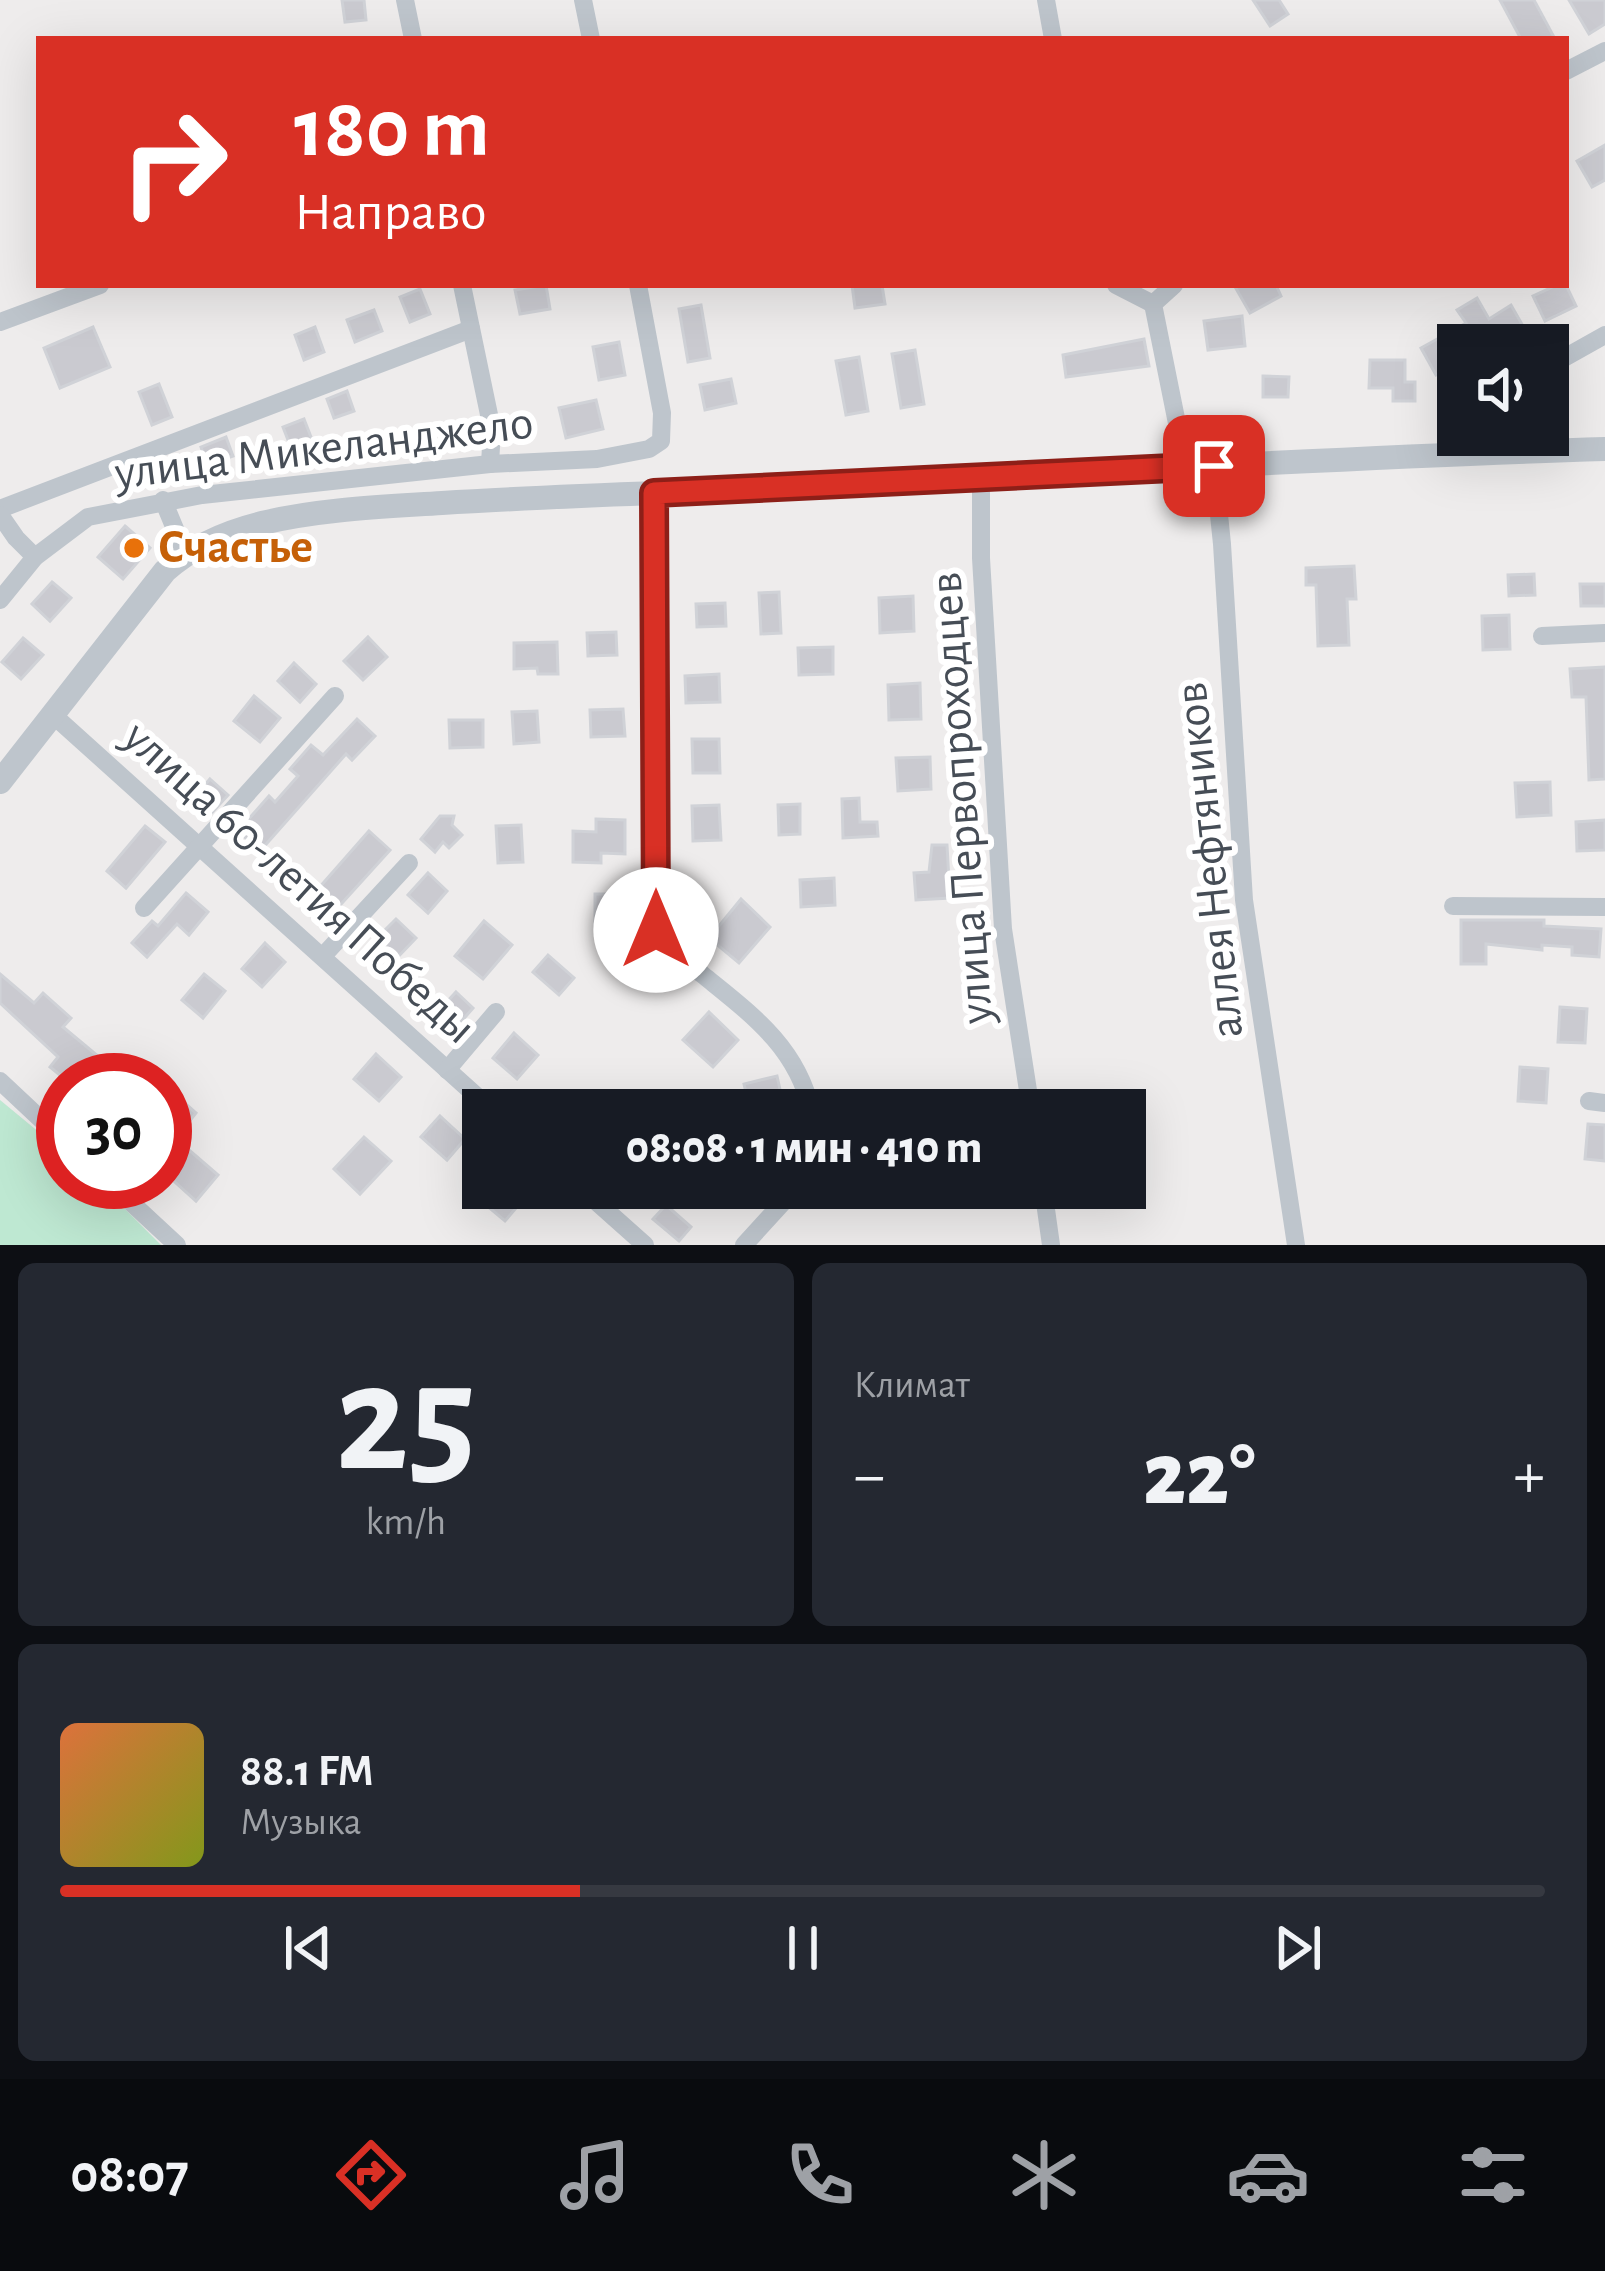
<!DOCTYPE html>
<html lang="ru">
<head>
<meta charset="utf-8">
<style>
	body { margin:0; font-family:"Alegreya Sans",sans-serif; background:#242831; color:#f1f3f6; height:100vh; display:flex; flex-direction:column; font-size:45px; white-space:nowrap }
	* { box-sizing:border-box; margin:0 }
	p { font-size:39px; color:#9ea1a6 }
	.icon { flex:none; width:66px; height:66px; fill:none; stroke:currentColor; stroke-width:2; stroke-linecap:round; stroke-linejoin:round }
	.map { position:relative; height:1245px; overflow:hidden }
	.details { display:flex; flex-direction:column; gap:18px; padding:18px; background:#0d0f14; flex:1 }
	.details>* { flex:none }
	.top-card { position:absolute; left:36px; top:36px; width:1533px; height:252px; border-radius:0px; box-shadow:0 12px 48px #0002; background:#d93025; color:#fff; overflow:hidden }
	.fabs { position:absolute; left:1437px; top:324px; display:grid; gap:24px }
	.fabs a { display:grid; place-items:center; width:132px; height:132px; border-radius:0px; background:#171b24; box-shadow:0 12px 48px #0002; font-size:60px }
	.speed { position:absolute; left:36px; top:1053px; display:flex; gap:24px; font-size:60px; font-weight:700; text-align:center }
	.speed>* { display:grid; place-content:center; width:156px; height:156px; border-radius:50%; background:#171b24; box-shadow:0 12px 48px #0002; line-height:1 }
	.speed .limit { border:18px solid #d22; background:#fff; color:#111 }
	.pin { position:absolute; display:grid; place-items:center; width:102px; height:102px; color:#fff; margin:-51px; border-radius:24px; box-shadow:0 6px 18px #0006 }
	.me { position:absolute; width:132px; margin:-66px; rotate:0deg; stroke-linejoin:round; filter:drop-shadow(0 0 9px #0008) }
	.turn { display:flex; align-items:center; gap:42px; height:252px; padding:0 60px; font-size:54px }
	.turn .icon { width:156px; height:156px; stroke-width:2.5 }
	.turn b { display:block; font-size:84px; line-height:102px }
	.big { font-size:90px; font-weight:800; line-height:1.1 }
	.details .widget { flex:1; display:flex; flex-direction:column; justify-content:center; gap:18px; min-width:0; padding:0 42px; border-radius:18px; background:#242831 }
	.details .dial { align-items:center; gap:0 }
	.dial b { font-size:156px; line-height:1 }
	.song { display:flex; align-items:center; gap:36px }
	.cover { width:144px; height:144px; border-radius:18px; background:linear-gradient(135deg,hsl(20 70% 55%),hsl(70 70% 35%)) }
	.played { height:12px; border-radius:6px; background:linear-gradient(90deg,#d93025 35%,#363941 35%) }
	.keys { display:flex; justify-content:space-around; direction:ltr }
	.heat { display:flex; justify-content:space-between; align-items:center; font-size:66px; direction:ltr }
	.details .tiles { flex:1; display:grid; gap:18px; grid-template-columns:1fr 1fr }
	.widget:last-child { grid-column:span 2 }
	.trip { position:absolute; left:462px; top:1089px; width:684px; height:120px; border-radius:0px; background:#171b24; box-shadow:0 12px 48px #0002; font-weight:800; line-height:120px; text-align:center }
	.tab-bar { display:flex; height:192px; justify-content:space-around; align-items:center; background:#090b0e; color:#9ea1a6 }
	.tab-bar .icon { width:84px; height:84px }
	.tab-bar .selected { color:#d93025 }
	.tab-bar b { font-size:54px; color:#f1f3f6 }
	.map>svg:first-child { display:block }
	.green { fill:#bee8d2 }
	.building { fill:#cacad0; stroke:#d0d2d7; stroke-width:3 }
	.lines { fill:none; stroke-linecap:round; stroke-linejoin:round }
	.minor { stroke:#bec5cc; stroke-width:18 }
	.tertiary { stroke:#bec5cc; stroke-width:24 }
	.route-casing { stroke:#8d1f18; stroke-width:30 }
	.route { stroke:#d93025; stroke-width:21 }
	.food-dot { fill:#e8710a; stroke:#fff; stroke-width:4.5 }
	.labels { text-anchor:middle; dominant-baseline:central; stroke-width:12; stroke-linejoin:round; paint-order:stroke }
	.street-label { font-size:48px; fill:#464d56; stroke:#fff }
	.food-label { font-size:48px; font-weight:bold; fill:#c56008; stroke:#fff; text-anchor:start }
</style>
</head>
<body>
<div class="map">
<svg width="1605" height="1245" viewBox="0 0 1605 1245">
	<rect width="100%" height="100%" fill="#eeecec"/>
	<polygon class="green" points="0,1100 63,1152 63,1182 98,1182 161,1245 0,1245"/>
	<g class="building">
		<polygon points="342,0 364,0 366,20 345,22"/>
		<polygon points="1253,0 1279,0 1288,14 1270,26"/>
		<polygon points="1500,0 1534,0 1555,39 1521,39"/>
		<polygon points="1569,0 1605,0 1605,24 1589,34"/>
		<polygon points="1605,145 1605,180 1592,187 1577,161"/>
		<polygon points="546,285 550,309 520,314 515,290"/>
		<polygon points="852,285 882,285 885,304 855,308"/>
		<polygon points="1234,285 1276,285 1281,296 1250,313"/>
		<polygon points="1557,285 1566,285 1576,306 1545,321 1533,296"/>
		<polygon points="420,289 430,314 410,322 400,297"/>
		<polygon points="1477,298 1489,319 1511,305 1527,333 1507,345 1458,345 1458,363 1436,375 1421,348 1466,323 1457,310"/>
		<polygon points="701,305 710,358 688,362 679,309"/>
		<polygon points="374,310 382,331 355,342 347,320"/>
		<polygon points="1242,316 1245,346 1208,350 1204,321"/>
		<polygon points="93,327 110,367 60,388 44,348"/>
		<polygon points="315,327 324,352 304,360 295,335"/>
		<polygon points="1144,339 1149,366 1066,377 1063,355"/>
		<polygon points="619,342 625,375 599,380 593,347"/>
		<polygon points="915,350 924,404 901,408 892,354"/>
		<polygon points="859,357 868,411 846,415 836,361"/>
		<polygon points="1370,360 1405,360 1405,382 1415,382 1415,401 1393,401 1393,388 1369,388"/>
		<polygon points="1263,376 1289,377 1288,397 1263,397"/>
		<polygon points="731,379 736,403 705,410 700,385"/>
		<polygon points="159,384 172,417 152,425 139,392"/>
		<polygon points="347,391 354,411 334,418 327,399"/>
		<polygon points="596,400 603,429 566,438 559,408"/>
		<polygon points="304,419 316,450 295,458 283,427"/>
		<polygon points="226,437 233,456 207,465 201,447"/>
		<polygon points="125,526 150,548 123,579 98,557"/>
		<polygon points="1354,566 1356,599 1347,599 1349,645 1318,646 1316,585 1306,585 1306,568"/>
		<polygon points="1534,574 1535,595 1509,596 1508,575"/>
		<polygon points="52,582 71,598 50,621 32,604"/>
		<polygon points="1580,584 1605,584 1605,606 1581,606"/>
		<polygon points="779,592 781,633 761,634 759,593"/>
		<polygon points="913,596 914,631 880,633 879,598"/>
		<polygon points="725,603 726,626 697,627 696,604"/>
		<polygon points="1509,615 1510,649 1483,650 1482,616"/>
		<polygon points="616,632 617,655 588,656 587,633"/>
		<polygon points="368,637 387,657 363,680 344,661"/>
		<polygon points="23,638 43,655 21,679 2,662"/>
		<polygon points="557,642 558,674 538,674 537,668 514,669 514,643"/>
		<polygon points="833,647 833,674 799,675 798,648"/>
		<polygon points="294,663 316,684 300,702 278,681"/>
		<polygon points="1605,667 1605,779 1589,780 1586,697 1572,697 1570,669"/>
		<polygon points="719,674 720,702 686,703 685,676"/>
		<polygon points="920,683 921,719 889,720 888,685"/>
		<polygon points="254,696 280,718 260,742 234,721"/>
		<polygon points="623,709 625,736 591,737 590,710"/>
		<polygon points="537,711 539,742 514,744 512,712"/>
		<polygon points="357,719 375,736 352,760 346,754 260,851 238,831 269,796 275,802 298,776 290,769 311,745 323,755"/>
		<polygon points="449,720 483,720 483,747 450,748"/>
		<polygon points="692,739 719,739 720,773 693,773"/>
		<polygon points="930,757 931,789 898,791 896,758"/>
		<polygon points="210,779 228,795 208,817 190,802"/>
		<polygon points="1550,782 1551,815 1517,817 1515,783"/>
		<polygon points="859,798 860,822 877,822 878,836 843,838 842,799"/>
		<polygon points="800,804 800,834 779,835 778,805"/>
		<polygon points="719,805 721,840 693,841 692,806"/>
		<polygon points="440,816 454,816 452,825 462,835 449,848 443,842 435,852 421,839"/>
		<polygon points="596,819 625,820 625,854 601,853 601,863 573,862 573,831 596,832"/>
		<polygon points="1605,820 1605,850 1577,851 1576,822"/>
		<polygon points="521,825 523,862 498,863 496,826"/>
		<polygon points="145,826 165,842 126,888 107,871"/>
		<polygon points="369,831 390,850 332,914 320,903 326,897 318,889"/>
		<polygon points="932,845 947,845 950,898 916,900 914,873 929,872"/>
		<polygon points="428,873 447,891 428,913 408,895"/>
		<polygon points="834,878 835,905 801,907 800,880"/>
		<polygon points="186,893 208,912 189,935 177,924 147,957 132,943 152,921 158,926"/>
		<polygon points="595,894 618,894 619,928 595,928"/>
		<polygon points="741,899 770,927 739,963 709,938"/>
		<polygon points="396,919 416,938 396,959 375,940"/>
		<polygon points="1461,920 1544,920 1544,926 1601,929 1599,957 1572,955 1572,947 1542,945 1542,950 1486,944 1486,964 1461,964"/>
		<polygon points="484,921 512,945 483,979 455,956"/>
		<polygon points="265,943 285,962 262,987 242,969"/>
		<polygon points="548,955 574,978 559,995 533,972"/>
		<polygon points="0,974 34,1003 43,993 71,1018 63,1027 105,1062 90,1080 66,1080 50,1067 58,1057 0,1003"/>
		<polygon points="204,974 225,991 203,1018 182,1000"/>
		<polygon points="456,992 473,1008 453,1031 435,1015"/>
		<polygon points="1560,1007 1587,1009 1585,1043 1558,1042"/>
		<polygon points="709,1012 738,1040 713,1067 683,1040"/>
		<polygon points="514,1033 538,1055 517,1079 493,1058"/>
		<polygon points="376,1054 401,1077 379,1101 354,1079"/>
		<polygon points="1520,1067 1548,1069 1546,1103 1518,1101"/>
		<polygon points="777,1076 783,1103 750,1110 744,1084"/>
		<polygon points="180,1099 196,1113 184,1128 190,1134 182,1144 218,1175 196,1201 165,1173 165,1118"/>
		<polygon points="440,1116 465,1139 447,1160 421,1137"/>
		<polygon points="1588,1124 1605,1125 1605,1161 1585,1159"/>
		<polygon points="364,1137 391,1161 360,1194 334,1169"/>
		<polygon points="490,1188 533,1188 505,1221 480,1200"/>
		<polygon points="666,1205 691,1227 679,1241 653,1219"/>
	</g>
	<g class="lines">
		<g class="minor">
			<polyline points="405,0 413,39"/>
			<polyline points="583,0 591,39"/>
			<polyline points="1046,0 1053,39"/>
			<polyline points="1566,71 1605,51"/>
			<polyline points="462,285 492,429 490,464"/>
			<polyline points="1116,285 1153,304"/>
			<polyline points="1174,285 1153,304 1186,468"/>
			<polyline points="0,322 100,285"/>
			<polyline points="1548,367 1605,335"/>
			<polyline points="1214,466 1222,544 1244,900 1296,1245"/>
			<polyline points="981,479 981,558 1003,929 1031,1110"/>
			<path d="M 654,493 L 656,930 C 669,949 685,961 703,975 C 751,1014 797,1047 811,1110"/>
			<polyline points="163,500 185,553"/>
			<polyline points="0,509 471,329"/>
			<polyline points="0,515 16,538 35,557"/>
			<polyline points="0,600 35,557 88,517 202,495 490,464 597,459 649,449 661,441 662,413 638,285"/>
			<polyline points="1542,636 1605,633"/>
			<polyline points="52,714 492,1110"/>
			<polyline points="1453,906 1605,907"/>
			<polyline points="144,908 335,696"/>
			<polyline points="323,956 409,863"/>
			<polyline points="447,1070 496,1012"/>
			<polyline points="0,1081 63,1140"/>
			<polyline points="1589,1101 1605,1103"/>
			<polyline points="109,1182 177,1245"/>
			<polyline points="581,1188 645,1245"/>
			<polyline points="1043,1188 1051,1245"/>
			<polyline points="744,1245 796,1188"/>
		</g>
		<path class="tertiary" d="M 0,782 L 165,571 C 193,546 225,532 262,523 C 321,509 381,507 442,503 C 554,496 666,493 778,488 C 1054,476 1329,457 1605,449"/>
	</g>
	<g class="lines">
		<g class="route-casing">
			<polyline id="route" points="656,930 654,493 1214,466"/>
		</g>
		<use href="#route" class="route"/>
	</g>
	<circle class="food-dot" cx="134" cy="548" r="12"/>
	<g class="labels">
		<g class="street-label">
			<text transform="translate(324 449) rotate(-7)">улица Микеланджело</text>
			<text transform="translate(962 798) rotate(-94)">улица Первопроходцев</text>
			<text transform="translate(1210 860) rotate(-96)">аллея Нефтяников</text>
			<text transform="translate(299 883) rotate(42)">улица 60-летия Победы</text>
		</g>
		<g class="food-label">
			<text x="158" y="548">Счастье</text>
		</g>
	</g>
</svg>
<div class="fabs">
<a><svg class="icon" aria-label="sound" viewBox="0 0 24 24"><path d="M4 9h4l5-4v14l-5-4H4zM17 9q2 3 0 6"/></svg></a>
</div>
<div class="speed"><div class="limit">30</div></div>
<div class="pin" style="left:1214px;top:466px;background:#d93025"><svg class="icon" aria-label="arrive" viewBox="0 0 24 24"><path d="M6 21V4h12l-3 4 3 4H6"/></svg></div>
<svg class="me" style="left:656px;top:930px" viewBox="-20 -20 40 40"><circle r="19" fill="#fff"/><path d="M0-13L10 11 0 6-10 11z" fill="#d93025"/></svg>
<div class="trip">08:08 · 1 мин · 410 m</div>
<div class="top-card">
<div class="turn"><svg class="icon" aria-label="right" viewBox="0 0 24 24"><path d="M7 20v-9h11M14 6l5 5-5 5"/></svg><div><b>180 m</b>Направо</div></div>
</div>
</div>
<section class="details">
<div class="tiles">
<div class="widget dial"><b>25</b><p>km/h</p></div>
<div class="widget"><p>Климат</p>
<div class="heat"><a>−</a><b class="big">22°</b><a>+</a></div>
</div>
<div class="widget">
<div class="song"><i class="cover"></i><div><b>88.1 FM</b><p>Музыка</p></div></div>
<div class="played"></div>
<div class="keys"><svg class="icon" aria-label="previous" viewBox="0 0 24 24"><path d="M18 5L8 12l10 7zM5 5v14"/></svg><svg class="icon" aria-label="pause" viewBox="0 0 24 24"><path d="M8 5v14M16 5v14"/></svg><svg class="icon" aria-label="next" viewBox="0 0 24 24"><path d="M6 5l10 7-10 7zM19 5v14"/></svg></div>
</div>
</div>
</section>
<nav class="tab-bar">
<b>08:07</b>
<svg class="icon selected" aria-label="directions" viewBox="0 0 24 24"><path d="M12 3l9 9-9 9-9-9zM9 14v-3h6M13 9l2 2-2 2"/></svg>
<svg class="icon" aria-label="music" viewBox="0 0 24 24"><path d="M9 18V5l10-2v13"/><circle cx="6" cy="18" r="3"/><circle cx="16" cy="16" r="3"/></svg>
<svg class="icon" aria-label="phone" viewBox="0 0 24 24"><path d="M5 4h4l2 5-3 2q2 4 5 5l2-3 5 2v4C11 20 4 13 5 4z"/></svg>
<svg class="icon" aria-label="climate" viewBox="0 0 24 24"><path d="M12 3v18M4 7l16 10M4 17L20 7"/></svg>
<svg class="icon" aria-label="car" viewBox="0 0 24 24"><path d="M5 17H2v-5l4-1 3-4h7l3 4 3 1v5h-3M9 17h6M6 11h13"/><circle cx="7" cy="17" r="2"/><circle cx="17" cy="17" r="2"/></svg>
<svg class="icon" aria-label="filters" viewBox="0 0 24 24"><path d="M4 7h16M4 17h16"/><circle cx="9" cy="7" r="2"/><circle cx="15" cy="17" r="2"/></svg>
</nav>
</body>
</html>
